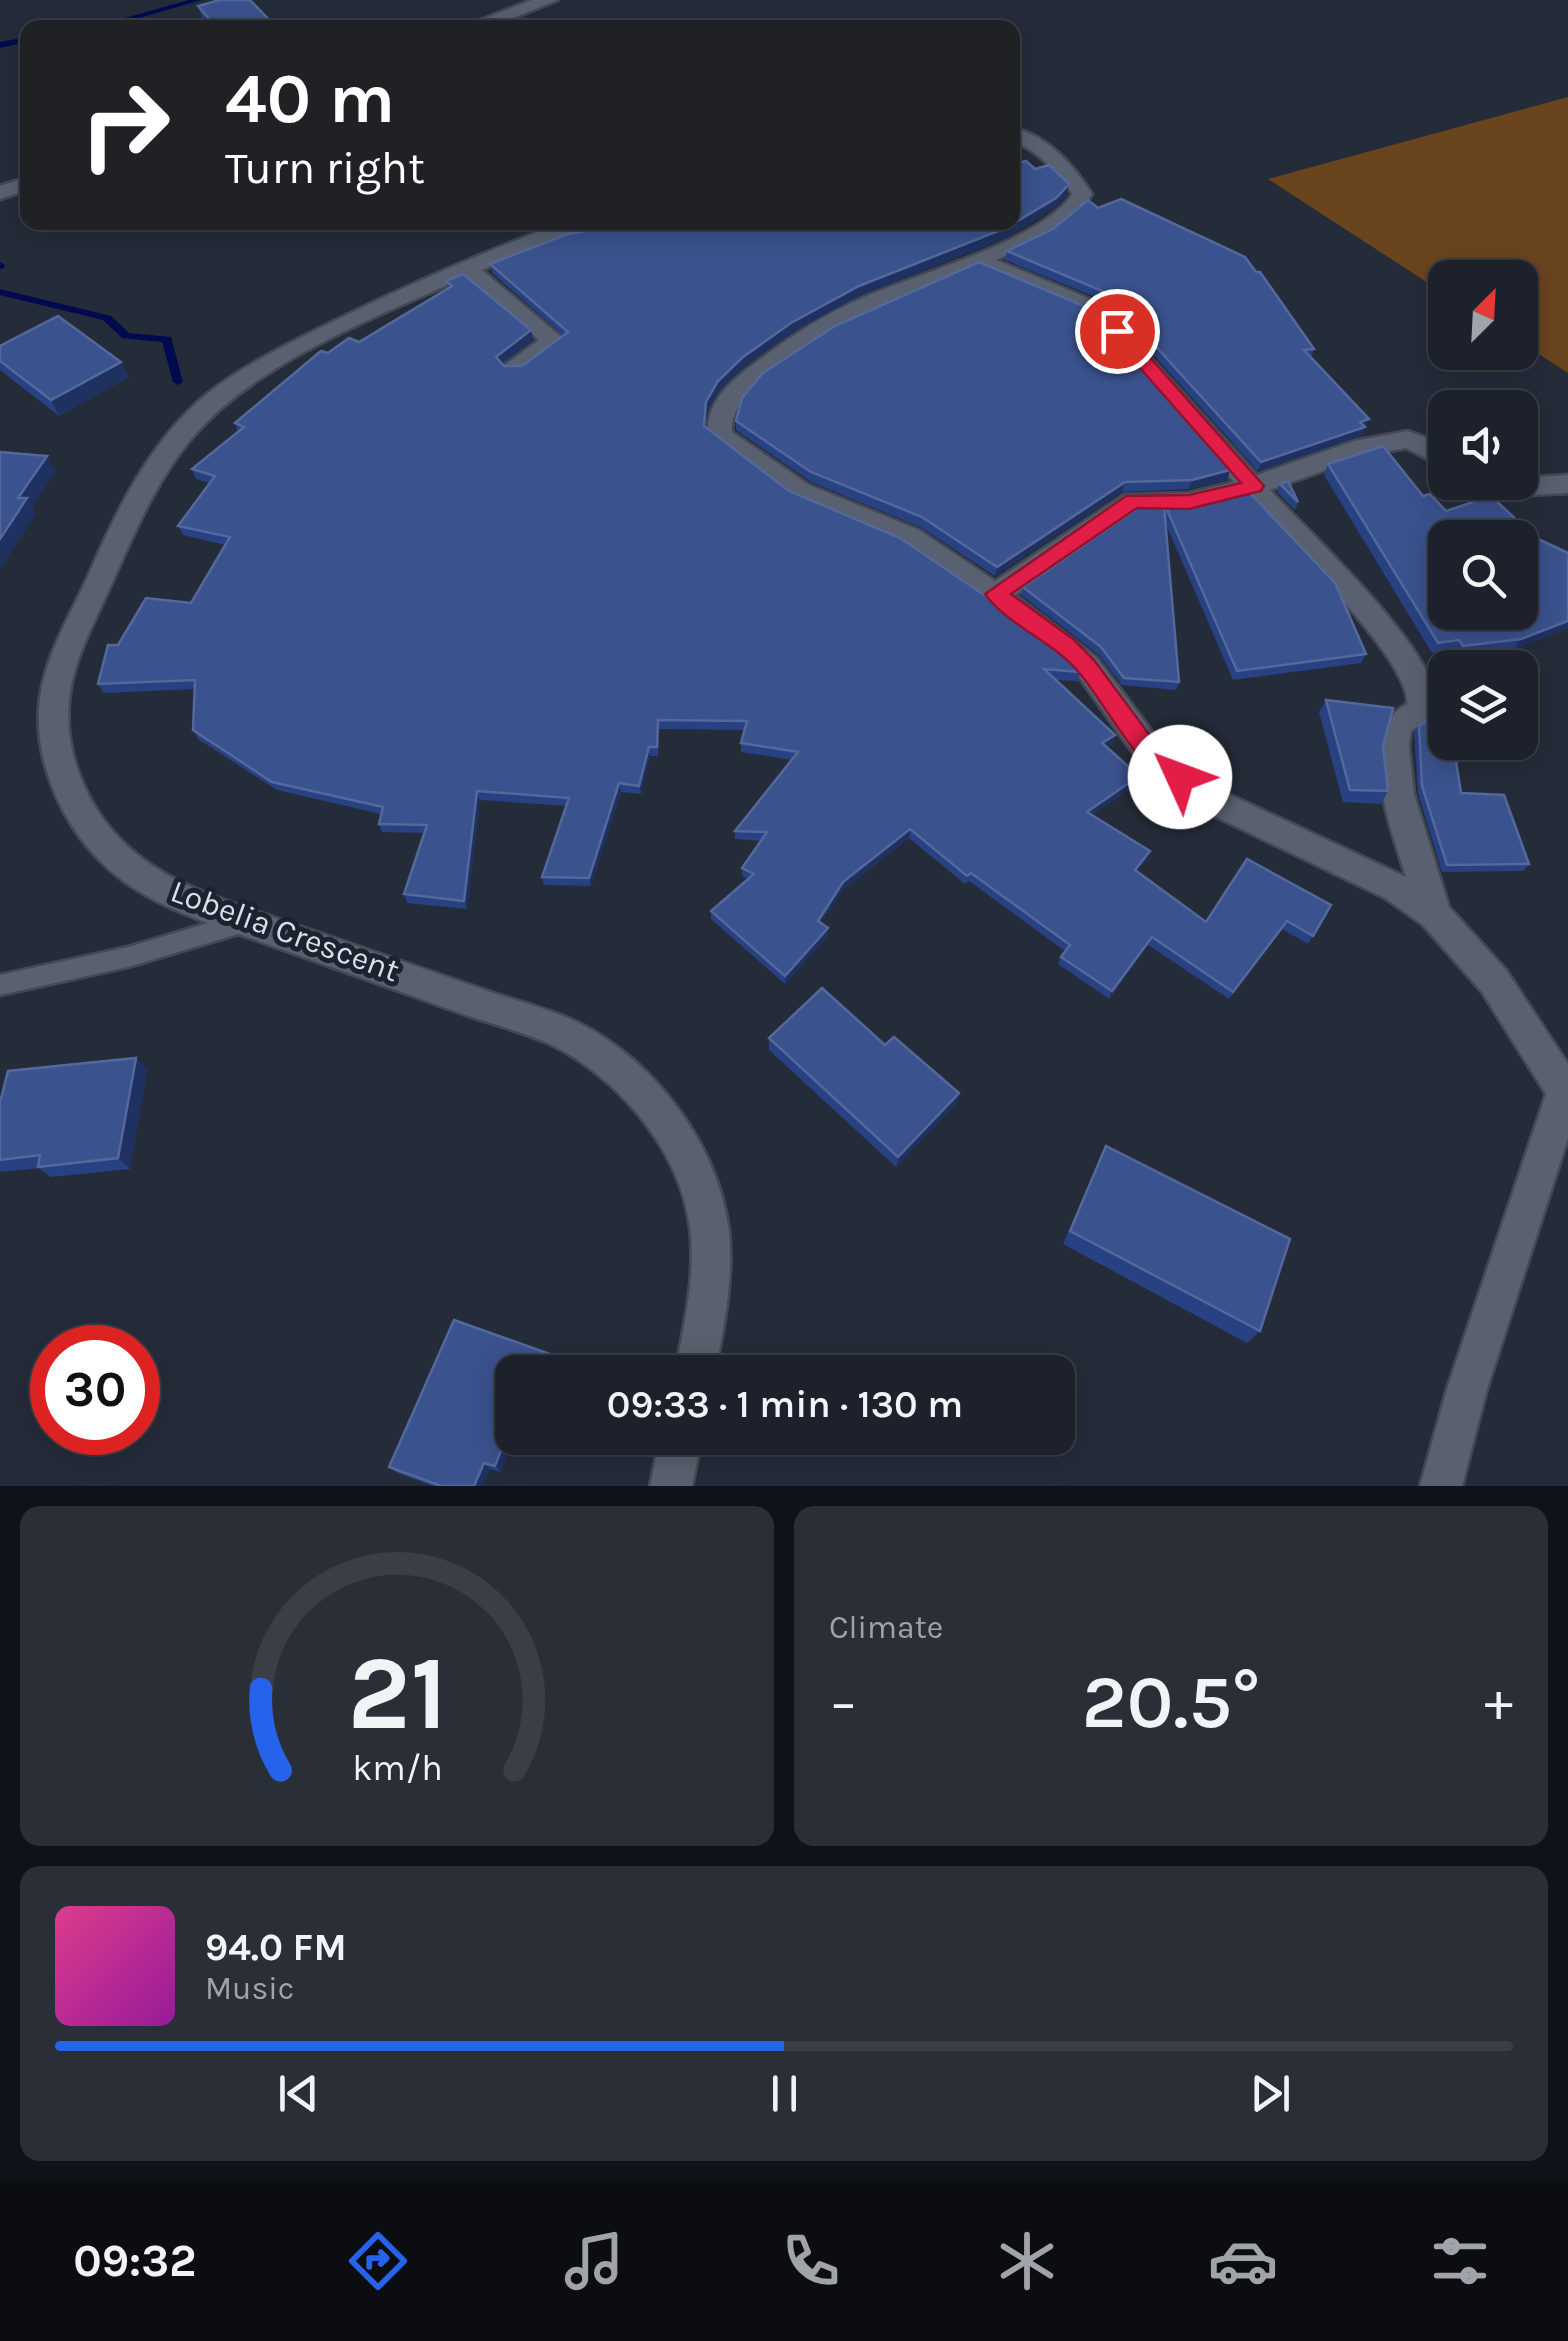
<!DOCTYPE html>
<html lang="en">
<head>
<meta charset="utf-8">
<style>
	body { margin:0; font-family:Karla,sans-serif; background:#292e37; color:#f1f3f6; height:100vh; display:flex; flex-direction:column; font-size:38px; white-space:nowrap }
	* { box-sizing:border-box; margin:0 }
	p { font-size:32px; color:#a0a3a9 }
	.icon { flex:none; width:55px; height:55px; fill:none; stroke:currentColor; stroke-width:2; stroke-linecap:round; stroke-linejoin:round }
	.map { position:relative; height:1486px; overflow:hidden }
	.details { display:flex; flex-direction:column; gap:20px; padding:20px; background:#0f1218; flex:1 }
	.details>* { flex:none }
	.banner { position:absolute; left:20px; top:20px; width:1000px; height:210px; border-radius:20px; box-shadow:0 5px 25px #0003,0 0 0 2px #3a3e47; background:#202124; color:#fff; overflow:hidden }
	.needle { width:65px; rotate:24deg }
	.tools { position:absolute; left:1428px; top:260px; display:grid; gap:20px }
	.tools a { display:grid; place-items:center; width:110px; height:110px; border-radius:20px; background:#1c212b; box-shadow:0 5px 25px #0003,0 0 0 2px #3a3e47; font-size:50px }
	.speed { position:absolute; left:30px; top:1325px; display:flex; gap:20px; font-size:50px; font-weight:700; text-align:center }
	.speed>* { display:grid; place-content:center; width:130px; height:130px; border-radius:50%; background:#1c212b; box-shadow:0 5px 25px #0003,0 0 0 2px #3a3e47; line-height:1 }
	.speed .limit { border:15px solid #d22; background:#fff; color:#111 }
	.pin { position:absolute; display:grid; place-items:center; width:85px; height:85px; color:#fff; margin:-42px; border:5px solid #fff; border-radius:50%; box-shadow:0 2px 10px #0007 }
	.me { position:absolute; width:110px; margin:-55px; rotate:313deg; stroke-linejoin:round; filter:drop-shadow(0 0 8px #0008) }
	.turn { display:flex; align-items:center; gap:35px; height:210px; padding:0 40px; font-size:45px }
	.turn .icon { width:130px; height:130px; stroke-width:2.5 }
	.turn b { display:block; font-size:70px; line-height:85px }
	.big { font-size:75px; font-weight:600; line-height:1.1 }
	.details .tile { flex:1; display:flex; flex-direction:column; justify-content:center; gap:15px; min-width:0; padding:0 35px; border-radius:20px; background:#292e37 }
	.details .dial { align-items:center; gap:0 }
	.dial svg { height:260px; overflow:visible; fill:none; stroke:#3a3e47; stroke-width:7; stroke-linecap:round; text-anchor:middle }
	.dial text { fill:#f1f3f6; stroke:none }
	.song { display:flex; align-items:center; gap:30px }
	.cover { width:120px; height:120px; border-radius:15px; background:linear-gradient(135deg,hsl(330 70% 55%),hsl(300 70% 35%)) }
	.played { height:10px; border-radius:5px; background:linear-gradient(90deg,#2563eb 50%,#3a3e47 50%) }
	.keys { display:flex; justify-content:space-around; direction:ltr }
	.heat { display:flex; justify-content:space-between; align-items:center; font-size:55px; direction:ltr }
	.details .tiles { flex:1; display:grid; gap:20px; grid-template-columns:1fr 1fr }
	.tile:last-child { grid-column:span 2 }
	.trip { position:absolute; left:495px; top:1355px; width:580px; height:100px; border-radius:20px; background:#1c212b; box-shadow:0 5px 25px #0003,0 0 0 2px #3a3e47; font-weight:600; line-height:100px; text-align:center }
	.dock { display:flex; height:160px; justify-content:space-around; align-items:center; background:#0b0d11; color:#a0a3a9 }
	.dock .icon { width:70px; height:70px }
	.dock .on { color:#2563eb }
	.dock b { font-size:45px; color:#f1f3f6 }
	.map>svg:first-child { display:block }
	.green { fill:#6a441d }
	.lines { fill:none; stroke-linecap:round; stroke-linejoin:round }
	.stream { fill:#010a4f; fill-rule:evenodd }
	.lane-casing { stroke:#434954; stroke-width:5 }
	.street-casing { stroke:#434954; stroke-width:5 }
	.lane { fill:#59606f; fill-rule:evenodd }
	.street { fill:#59606f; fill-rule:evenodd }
	.wall { fill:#274182 }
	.shaded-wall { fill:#1e3160 }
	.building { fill:#3a528d; stroke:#53689b; stroke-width:2.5; fill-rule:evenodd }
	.route { fill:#e11d48; stroke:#92132f; stroke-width:2.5 }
	.labels { text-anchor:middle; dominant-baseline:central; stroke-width:10; stroke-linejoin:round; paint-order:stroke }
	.street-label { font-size:32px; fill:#dadee7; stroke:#1c222f }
</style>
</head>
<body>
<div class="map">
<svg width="1568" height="1486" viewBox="0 0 1568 1486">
	<rect width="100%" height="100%" fill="#252c39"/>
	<polygon class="green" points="1568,97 1568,373 1520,342 1520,278 1445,278 1445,294 1268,179"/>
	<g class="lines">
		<g class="stream">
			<polygon points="189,0 202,0 104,28 89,28"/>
			<polygon points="28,37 28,42 0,48 0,42"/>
			<polygon points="0,262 5,265 4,268 0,269"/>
			<polygon points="0,289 111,316 129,333 171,337 183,382 178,385 173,382 162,342 122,338 103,320 0,295"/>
		</g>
		<g class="lane-casing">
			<polygon id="lane" points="245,912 253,915 256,922 253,929 245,932 128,967 0,995 0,975 128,947"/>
		</g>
		<g class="street-casing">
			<g id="street">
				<polygon points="532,0 558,0 488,28 460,28"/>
				<path d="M 1012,127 C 1049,137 1072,163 1092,194 C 1072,229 1032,243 996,260 L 1102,304 L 1257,475 L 1354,441 L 1408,431 L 1445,444 L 1445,468 L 1406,448 L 1367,455 L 1270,490 C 1303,527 1454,665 1435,712 C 1431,721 1419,725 1411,731 L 1409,746 L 1414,794 L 1449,907 L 1506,970 L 1568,1064 L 1568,1138 L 1487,1389 L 1462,1486 L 1420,1486 L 1447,1389 L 1546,1094 L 1482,992 L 1423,925 L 1385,898 L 1204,811 L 1135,756 L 1077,674 L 1021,626 L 901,544 L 791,497 L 708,436 C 705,402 731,381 755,363 C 788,338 823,315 860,299 C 912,275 1044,240 1072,194 C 1057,170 1038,152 1012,140 ZM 978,268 L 1086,314 L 1234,482 L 1189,493 L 1124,495 L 995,581 L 919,530 L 809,485 L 732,432 C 727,363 923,290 978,268 ZM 1247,497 C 1279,534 1412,661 1407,704 C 1353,732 1392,832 1406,877 L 1226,793 L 1157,738 L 1097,658 L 1015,595 L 1138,510 L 1189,511 Z"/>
				<polygon points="28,177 28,190 0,199 0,186"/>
				<path d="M 565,222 L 596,222 L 482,270 L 566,341 L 522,372 L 506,372 L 502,367 L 539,340 L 464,278 C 375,317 255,363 192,438 C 155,482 134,534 111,585 C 95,622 72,661 69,702 C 64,761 93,820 139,856 C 178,887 230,902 276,918 C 344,941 413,965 482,989 C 513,1000 547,1008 577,1022 C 655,1061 718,1144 729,1231 C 734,1277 724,1328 715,1372 L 675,1372 C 684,1327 696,1275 690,1228 C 681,1153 622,1081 554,1046 C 525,1032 491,1024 460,1013 C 395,990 330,966 264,943 C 215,925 158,909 117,876 C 62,832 26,752 43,682 C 52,644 73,610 89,574 C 117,509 151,440 207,394 C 242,366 284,346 324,326 C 403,287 482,252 565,222 Z"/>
				<polygon points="1568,475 1568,493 1512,496 1472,488 1468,482 1520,482 1520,478"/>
				<polygon points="660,1438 702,1438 692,1486 650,1486"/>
			</g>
		</g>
		<use href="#lane" class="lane"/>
		<use href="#street" class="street"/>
	</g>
	<g class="wall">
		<polygon points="198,6 277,28 209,28 203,20"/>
		<polygon points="1035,169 1067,194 1054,208 1005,238 859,296 791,333 744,367 719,391 707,412 705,428 789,491 1080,672 1078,681 1055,680 1115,735 1112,744 1107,747 1136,784 1092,815 1147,859 1137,871 1206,922 1331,905 1308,944 1282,929 1229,999 1148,945 1109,999 1058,964 1061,957 1065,951 969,881 965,884 909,838 843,890 821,923 828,928 828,936 785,984 711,919 711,911 748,879 742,876 742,868 761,841 735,839 735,831 792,760 741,752 741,743 745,730 659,729 658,756 650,756 641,794 621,792 591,886 544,885 542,877 566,806 480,800 467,909 407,903 404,894 424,833 382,832 379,824 381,814 277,790 198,739 193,730 195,689 104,693 98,684 118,645 191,603 225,545 183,535 178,526 210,483 196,479 192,469 238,432 235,423 328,353 359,342 448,288 446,281 533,340 502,364 504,366 522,366 563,335 492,273 490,264"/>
		<polygon points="1098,208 1314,349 1311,357 1369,419 1361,436 1258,471 1105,301 1005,260 1007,251"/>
		<polygon points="0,346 121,362 129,377 59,416 0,370"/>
		<polygon points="736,421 1230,470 1227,480 1188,489 1122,492 995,576 920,527 811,482 736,430"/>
		<polygon points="1328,464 1423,496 1446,511 1536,538 1568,553 1568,628 1515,649 1457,657 1453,651 1432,653 1324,475"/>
		<polygon points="1280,484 1298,502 1295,510 1277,492"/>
		<polygon points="1165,505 1366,654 1361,663 1233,680 1165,522 1179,682 1176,690 1122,685 1099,655 1021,595 1023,587 1164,507"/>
		<polygon points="1326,700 1383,746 1388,791 1381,804 1343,802 1319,712"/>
		<polygon points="1419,726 1461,793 1529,864 1523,871 1442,872 1418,793 1414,733"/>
		<polygon points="769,1038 885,1045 959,1093 956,1104 896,1167 769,1050"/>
		<polygon points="147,1069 130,1169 51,1177 39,1168 0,1172 0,1103"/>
		<polygon points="1106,1146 1260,1331 1247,1343 1063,1244"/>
		<polygon points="454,1320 550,1354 555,1361 551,1372 512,1372 512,1438 514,1438 501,1472 490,1469 482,1486 433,1486 397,1473 389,1467"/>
	</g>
	<g class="shaded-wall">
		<polygon points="1069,184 1067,194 1054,208 1005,238 859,296 791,333 744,367 719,391 707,412 704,436 706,402 718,381 743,357 791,323 859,286"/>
		<polygon points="531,330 533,340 498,366 496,357"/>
		<polygon points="121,362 129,377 59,416 51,400"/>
		<polygon points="1369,419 1361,436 1258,471 1261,462"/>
		<polygon points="47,456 56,472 32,507 36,514 0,569 0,539 18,498"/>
		<polygon points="1230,470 1227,480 1188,489 1192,480"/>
		<polygon points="1125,482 1122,492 995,576 997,567"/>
		<polygon points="1568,621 1568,628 1515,649 1521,639"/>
		<polygon points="1115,735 1112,744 1099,752 1102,743"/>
		<polygon points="649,747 650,756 641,794 639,786"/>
		<polygon points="1139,776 1136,784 1084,820 1087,812"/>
		<polygon points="619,783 621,792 591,886 589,878"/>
		<polygon points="477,791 480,800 467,909 464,901"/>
		<polygon points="910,829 909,838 843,890 817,929 818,921 843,882"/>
		<polygon points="1150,851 1147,859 1132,878 1135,870"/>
		<polygon points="828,928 828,936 785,984 785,976"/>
		<polygon points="1152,937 1148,945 1109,999 1112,991"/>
		<polygon points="136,1058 147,1069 130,1169 118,1158"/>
		<polygon points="959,1093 956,1104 896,1167 898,1157"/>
		<polygon points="550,1354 555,1361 551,1372 543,1372"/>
		<polygon points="511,1425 514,1438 501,1472 495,1466"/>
		<polygon points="484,1463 490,1469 482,1486 474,1486"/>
	</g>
	<g class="building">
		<polygon points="220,0 250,0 277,28 217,28 198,6"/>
		<polygon points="1026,161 1035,169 1049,165 1069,184 1056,198 1006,228 859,286 791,323 743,357 718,381 706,402 704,426 789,491 900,538 1021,620 1077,667 1080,672 1044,669 1115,735 1102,743 1139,776 1087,812 1150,851 1135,870 1206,922 1247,859 1331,905 1313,936 1287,921 1233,992 1152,937 1112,991 1061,957 1070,945 971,873 967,876 910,829 843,882 818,921 828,928 785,976 711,911 754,874 742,868 767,832 735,831 798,752 741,743 747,721 658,720 657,747 649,747 639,786 619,783 589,878 542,877 569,798 477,791 464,901 404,894 427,825 379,824 383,807 272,782 193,730 195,680 98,684 108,645 118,645 146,598 191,603 230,537 178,526 215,476 192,469 244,427 235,423 321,351 328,353 349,338 359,342 452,286 446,281 463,274 531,330 496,357 504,366 522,366 568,332 490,264 568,234 620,225 620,222 1012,222 1012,165"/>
		<polygon points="1121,199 1245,257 1256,272 1260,272 1314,349 1304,350 1369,419 1360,422 1365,427 1261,462 1107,293 1007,251 1053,229 1088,200 1098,208"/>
		<polygon points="979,262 1086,307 1230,470 1192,480 1125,482 997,567 922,517 811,472 736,421 742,398 763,373 835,326"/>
		<polygon points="58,316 121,362 51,400 0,361 0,346"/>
		<path d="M 1383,446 L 1423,496 L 1430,494 L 1446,511 L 1491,496 L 1536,538 L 1568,553 L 1568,621 L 1521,639 L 1463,646 L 1459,640 L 1438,643 L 1328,464 ZM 1445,538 L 1520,538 L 1520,612 L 1445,612 Z"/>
		<polygon points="0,452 47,456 18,498 27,498 0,539"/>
		<polygon points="1288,481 1298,502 1280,484"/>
		<polygon points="1249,492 1335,583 1366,654 1237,671 1165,505 1193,505"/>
		<polygon points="1141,506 1164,506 1179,682 1124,678 1101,647 1023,587"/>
		<polygon points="1326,700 1393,708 1383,746 1388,791 1350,790"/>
		<polygon points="1430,719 1445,721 1445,742 1453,742 1461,793 1504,795 1529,864 1447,865 1422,786 1419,726"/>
		<polygon points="822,988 885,1045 894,1037 959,1093 898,1157 769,1038"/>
		<polygon points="136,1058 118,1158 38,1167 40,1155 0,1160 0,1103 8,1071"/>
		<polygon points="1106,1146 1290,1239 1260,1331 1070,1231"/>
		<polygon points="454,1320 550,1354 543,1372 512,1372 512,1426 511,1425 495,1466 484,1463 474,1486 441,1486 389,1467"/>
	</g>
	<path class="route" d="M 1117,325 L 1123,327 L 1264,486 L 1261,491 L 1189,509 L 1137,508 L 1011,594 L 1073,639 L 1094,660 L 1154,741 L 1188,771 L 1191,777 L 1188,784 L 1180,787 C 1136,772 1106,702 1076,669 C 1051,641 1005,623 985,594 L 1126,496 L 1189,495 L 1241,483 L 1111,335 L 1111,327 Z"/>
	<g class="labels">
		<g class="street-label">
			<text transform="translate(285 931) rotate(20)">Lobelia Crescent</text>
		</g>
	</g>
</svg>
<div class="tools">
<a><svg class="needle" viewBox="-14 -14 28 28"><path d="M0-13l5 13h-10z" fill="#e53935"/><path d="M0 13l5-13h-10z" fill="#a0a3a9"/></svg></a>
<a><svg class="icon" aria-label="sound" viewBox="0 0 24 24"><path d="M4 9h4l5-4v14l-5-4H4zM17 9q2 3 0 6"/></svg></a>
<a><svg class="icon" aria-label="search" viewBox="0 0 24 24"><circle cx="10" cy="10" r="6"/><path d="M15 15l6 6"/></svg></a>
<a><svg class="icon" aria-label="layers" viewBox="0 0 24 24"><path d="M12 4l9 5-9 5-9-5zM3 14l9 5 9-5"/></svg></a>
</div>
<div class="speed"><div class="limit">30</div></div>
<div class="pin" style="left:1117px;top:331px;background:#d93025"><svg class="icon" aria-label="arrive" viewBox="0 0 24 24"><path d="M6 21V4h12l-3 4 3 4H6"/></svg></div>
<svg class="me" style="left:1180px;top:777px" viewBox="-20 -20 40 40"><circle r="19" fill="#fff"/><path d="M0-13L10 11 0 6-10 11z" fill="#e11d48"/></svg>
<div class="trip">09:33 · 1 min · 130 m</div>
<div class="banner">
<div class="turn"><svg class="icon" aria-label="right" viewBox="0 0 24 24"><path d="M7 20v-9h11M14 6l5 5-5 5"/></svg><div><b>40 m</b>Turn right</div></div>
</div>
</div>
<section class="details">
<div class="tiles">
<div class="tile dial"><svg viewBox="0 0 100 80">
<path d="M14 69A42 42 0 1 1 86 69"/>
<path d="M14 69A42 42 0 0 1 8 44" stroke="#2563eb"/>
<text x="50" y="56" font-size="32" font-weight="700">21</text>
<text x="50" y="72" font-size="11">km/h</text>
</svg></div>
<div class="tile"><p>Climate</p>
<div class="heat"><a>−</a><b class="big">20.5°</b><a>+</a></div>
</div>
<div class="tile">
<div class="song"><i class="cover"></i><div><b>94.0 FM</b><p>Music</p></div></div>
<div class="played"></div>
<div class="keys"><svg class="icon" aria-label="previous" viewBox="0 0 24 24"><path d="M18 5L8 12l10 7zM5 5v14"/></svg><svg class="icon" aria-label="pause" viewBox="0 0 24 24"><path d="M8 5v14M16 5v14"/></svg><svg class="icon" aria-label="next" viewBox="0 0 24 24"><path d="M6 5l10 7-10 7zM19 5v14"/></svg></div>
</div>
</div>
</section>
<nav class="dock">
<b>09:32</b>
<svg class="icon on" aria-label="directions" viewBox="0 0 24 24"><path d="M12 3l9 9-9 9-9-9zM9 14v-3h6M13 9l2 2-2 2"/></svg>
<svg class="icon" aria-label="music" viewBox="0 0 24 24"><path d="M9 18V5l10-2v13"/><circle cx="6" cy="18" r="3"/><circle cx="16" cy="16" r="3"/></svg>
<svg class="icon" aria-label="phone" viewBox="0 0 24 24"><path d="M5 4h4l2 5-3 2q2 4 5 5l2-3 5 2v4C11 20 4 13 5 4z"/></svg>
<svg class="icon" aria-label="climate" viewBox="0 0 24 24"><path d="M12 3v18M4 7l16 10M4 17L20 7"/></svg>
<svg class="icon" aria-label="car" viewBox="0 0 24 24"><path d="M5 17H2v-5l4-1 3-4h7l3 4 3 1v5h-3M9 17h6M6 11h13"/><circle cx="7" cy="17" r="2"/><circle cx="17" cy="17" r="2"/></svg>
<svg class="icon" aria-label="filters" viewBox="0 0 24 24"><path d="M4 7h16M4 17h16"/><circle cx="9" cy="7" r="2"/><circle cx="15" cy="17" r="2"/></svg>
</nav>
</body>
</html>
